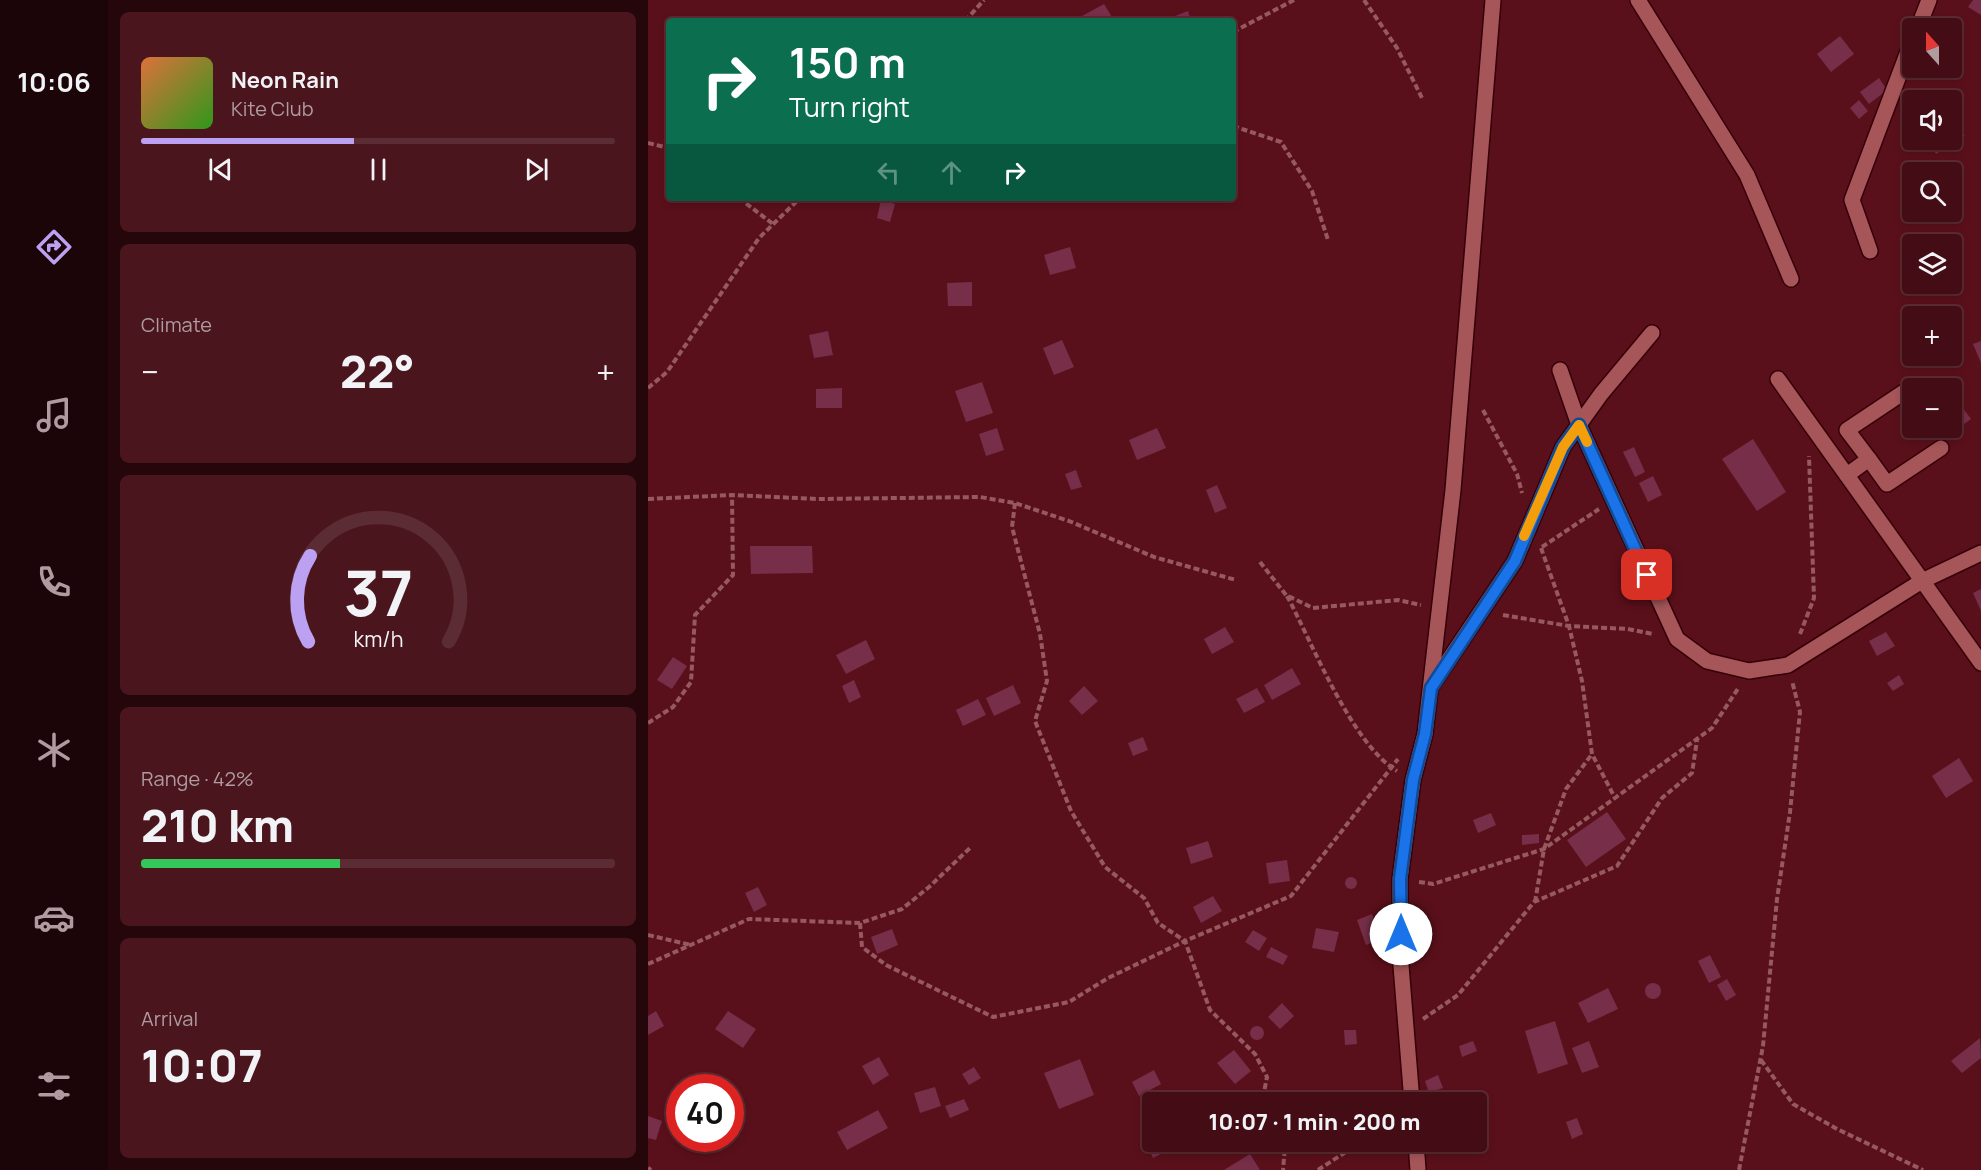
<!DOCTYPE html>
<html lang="en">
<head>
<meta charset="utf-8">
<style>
	body { margin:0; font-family:Manrope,sans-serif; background:#4b151d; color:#f1f3f6; height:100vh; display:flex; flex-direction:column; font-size:22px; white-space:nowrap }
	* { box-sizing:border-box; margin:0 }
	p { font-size:20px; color:#af9ba0 }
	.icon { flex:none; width:33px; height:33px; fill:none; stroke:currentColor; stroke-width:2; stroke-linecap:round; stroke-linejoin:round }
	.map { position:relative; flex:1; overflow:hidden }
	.details { display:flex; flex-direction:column; gap:12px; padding:12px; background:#25070b; width:540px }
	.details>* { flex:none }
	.top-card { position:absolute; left:18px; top:18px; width:570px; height:183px; border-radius:6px; box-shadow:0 3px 9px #0003,0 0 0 2px #5c2c34; background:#0b6e4f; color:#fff; overflow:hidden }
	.needle { width:39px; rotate:339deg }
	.tools { position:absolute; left:1254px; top:18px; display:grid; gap:12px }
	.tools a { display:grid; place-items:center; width:60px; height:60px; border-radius:6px; background:#440c14; box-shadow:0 3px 9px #0003,0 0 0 2px #5c2c34; font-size:30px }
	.speed { position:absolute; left:18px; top:1074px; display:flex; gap:12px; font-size:30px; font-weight:700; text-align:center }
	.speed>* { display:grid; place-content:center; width:78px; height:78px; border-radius:50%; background:#440c14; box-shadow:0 3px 9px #0003,0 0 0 2px #5c2c34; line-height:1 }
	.speed .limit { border:9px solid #d22; background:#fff; color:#111 }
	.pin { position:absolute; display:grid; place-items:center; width:51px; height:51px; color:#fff; margin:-26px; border-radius:12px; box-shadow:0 3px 9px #0006 }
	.me { position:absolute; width:66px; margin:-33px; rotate:0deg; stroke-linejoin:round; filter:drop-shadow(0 0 4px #0008) }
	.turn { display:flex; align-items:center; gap:21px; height:126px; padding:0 24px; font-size:27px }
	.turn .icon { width:78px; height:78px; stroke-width:2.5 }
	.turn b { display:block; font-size:42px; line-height:51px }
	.lanes { display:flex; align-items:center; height:57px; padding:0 24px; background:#0003; justify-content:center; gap:30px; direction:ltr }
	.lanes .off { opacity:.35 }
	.big { font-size:45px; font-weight:800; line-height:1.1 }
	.details .tile { flex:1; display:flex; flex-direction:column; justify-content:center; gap:9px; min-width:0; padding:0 21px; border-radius:9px; background:#4b151d }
	.details .dial { align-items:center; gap:0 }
	.dial svg { height:156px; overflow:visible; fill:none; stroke:#5c2c34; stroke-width:7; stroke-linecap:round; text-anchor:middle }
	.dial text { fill:#f1f3f6; stroke:none }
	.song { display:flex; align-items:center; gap:18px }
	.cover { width:72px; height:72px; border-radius:9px; background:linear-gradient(135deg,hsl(20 70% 55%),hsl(110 70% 35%)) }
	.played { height:6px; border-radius:3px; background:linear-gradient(90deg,#bca0f2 45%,#5c2c34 45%) }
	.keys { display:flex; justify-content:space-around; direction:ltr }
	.heat { display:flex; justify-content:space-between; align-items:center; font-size:33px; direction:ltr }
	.charge { height:9px; border-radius:4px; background:linear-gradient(90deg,#34c759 42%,#5c2c34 0) }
	.trip { position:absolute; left:494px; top:1092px; width:345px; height:60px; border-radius:6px; background:#440c14; box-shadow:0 3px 9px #0003,0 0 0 2px #5c2c34; font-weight:800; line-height:60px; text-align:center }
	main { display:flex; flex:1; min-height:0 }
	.tabs { display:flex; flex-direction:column; width:108px; justify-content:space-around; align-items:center; background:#1b0508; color:#af9ba0 }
	.tabs .icon { width:42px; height:42px }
	.tabs .selected { color:#bca0f2 }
	.tabs b { font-size:27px; color:#f1f3f6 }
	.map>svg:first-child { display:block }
	.building { fill:#762e49 }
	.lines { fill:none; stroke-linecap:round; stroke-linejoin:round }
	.minor-casing { stroke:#360008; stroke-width:18 }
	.path { stroke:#95595f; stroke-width:4; stroke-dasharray:6 3; stroke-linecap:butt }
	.minor { stroke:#a65659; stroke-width:15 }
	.route-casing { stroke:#114b97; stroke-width:15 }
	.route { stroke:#1a73e8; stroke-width:10 }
	.slow { stroke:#f59e0b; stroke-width:10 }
</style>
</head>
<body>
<main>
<nav class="tabs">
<b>10:06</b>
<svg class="icon selected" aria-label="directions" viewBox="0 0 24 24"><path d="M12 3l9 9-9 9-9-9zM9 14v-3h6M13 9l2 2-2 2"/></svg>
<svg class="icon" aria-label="music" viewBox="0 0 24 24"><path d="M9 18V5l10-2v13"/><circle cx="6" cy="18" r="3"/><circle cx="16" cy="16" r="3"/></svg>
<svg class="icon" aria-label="phone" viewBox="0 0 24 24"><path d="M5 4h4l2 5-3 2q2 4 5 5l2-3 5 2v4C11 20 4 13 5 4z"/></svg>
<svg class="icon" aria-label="climate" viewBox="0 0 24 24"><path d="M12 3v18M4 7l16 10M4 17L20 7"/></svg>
<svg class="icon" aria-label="car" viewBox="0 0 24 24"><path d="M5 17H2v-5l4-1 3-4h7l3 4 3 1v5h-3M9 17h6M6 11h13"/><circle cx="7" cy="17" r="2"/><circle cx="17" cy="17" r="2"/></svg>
<svg class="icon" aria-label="filters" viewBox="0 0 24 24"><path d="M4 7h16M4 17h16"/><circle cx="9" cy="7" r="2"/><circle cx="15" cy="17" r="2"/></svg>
</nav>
<section class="details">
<div class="tile">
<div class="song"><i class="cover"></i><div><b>Neon Rain</b><p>Kite Club</p></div></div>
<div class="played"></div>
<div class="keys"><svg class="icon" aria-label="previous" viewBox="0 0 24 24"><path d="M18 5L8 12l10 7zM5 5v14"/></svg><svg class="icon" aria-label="pause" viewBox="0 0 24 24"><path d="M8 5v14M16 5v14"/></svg><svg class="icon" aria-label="next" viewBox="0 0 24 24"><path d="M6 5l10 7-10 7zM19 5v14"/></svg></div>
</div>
<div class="tile"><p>Climate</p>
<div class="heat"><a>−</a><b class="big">22°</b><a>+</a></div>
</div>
<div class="tile dial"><svg viewBox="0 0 100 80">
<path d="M14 69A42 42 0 1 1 86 69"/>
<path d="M14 69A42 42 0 0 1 15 25" stroke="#bca0f2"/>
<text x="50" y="56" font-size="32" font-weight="700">37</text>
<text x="50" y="72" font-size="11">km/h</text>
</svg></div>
<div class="tile"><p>Range · 42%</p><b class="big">210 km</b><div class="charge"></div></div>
<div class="tile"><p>Arrival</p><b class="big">10:07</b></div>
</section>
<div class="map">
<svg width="1333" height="1170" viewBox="0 0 1333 1170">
	<rect width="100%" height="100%" fill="#5a101a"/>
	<g class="building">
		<polygon points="1325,0 1333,0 1333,15 1320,7"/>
		<polygon points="456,4 464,17 458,21 437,21 434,16"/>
		<polygon points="540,11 543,21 523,21 522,18"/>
		<polygon points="1192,36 1206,54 1183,72 1169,54"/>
		<polygon points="1231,78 1239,90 1221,104 1212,92"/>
		<polygon points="1286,88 1294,100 1266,100"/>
		<polygon points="1211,100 1220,111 1211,119 1202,108"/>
		<polygon points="1264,101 1264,118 1257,106"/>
		<polygon points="1304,115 1317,136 1288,154 1279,140 1304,140"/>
		<polygon points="233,200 247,204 242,222 229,218"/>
		<polygon points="422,247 428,268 402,275 396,255"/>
		<polygon points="324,282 324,306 300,306 299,283"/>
		<polygon points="180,331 185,355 166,358 161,335"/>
		<polygon points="414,340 426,367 406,375 395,348"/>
		<polygon points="1333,341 1333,363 1325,344"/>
		<polygon points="334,382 345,413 318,422 307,391"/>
		<polygon points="194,388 194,408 168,408 168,389"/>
		<polygon points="1309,400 1323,419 1312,427 1304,414 1304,404"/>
		<polygon points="349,428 356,450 338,456 331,434"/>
		<polygon points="509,428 518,448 489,460 481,440"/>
		<polygon points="1105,439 1138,492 1109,511 1074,459"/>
		<polygon points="986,447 997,472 987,477 975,452"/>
		<polygon points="428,470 434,487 423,490 417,474"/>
		<polygon points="1005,476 1014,495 1000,502 991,483"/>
		<polygon points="569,485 579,508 567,513 558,490"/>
		<polygon points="102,546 164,546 165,573 103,574"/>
		<polygon points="1333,589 1333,611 1325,593"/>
		<polygon points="577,627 586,642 564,654 556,639"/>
		<polygon points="1238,632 1247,646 1229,656 1221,641"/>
		<polygon points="218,640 227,659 198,674 188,655"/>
		<polygon points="25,657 39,666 24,689 9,680"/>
		<polygon points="644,668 653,684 624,700 616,685"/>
		<polygon points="1251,675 1256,684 1245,691 1239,683"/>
		<polygon points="206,680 213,697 201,703 194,686"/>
		<polygon points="365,685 373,703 346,716 338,698"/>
		<polygon points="436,686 450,701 434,715 421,701"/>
		<polygon points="609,688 617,702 596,713 588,699"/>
		<polygon points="330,699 338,715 315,726 308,710"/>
		<polygon points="495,737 500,750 485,756 480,743"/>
		<polygon points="1311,758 1325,781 1298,798 1284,776"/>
		<polygon points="959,812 978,839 938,867 919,840"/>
		<polygon points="843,813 848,825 830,833 825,820"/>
		<polygon points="891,834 891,843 874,845 874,835"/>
		<polygon points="560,841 565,857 543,864 538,848"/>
		<polygon points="639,860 642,881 621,884 618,863"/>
		<circle cx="703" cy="883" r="6"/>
		<polygon points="110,887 119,905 106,912 97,893"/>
		<polygon points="565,896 574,911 553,923 545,907"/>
		<polygon points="724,914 734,939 718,945 709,920"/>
		<polygon points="668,928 691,932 686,952 664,948"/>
		<polygon points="244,929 250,945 229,954 223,937"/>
		<polygon points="605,930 619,938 611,951 597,942"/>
		<polygon points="623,947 640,956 635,965 618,957"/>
		<polygon points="1062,955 1073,977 1061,983 1050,961"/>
		<polygon points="1079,979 1088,995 1078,1001 1069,985"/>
		<circle cx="1005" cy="991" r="8"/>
		<polygon points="960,988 970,1009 940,1023 930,1003"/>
		<polygon points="634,1003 646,1016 632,1029 620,1017"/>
		<polygon points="8,1011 16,1026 0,1035 0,1016"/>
		<polygon points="80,1011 108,1029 95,1048 67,1029"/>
		<polygon points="907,1021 920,1064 890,1074 877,1031"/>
		<circle cx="609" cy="1033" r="7"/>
		<polygon points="696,1030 708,1030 709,1044 697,1045"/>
		<polygon points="1332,1038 1333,1058 1314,1073 1303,1061"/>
		<polygon points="825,1041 829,1051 814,1057 811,1046"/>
		<polygon points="941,1041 951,1067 934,1073 924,1048"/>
		<polygon points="586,1050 603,1071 587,1084 569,1063"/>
		<polygon points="231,1057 241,1075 225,1085 214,1066"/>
		<polygon points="432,1059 446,1095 411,1109 396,1073"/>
		<polygon points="326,1067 333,1078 321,1085 314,1074"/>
		<polygon points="506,1070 513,1084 491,1096 484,1082"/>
		<polygon points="790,1075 795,1088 781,1093 777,1081"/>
		<polygon points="287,1087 293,1106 272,1113 266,1093"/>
		<polygon points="797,1097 798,1102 786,1102 785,1098"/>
		<polygon points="316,1099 321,1110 302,1118 297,1106"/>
		<polygon points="831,1100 840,1129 828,1132 828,1101"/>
		<polygon points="230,1110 240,1128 199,1150 189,1132"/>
		<polygon points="0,1116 14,1121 8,1140 0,1138"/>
		<polygon points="929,1118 935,1134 924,1139 918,1122"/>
		<polygon points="504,1138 504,1142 513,1142 517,1152 505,1158 497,1141"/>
		<polygon points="602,1154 612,1170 576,1170"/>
	</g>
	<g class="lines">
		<g class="minor-casing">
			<g id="minor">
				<polyline points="990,0 1099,175 1143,279"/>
				<polyline points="1270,28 1281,0"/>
				<polyline points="1222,251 1204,200 1264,41"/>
				<polyline points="912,370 931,425 1029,639 1059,661 1101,671 1140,665 1274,581 1333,553"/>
				<polyline points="1130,379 1333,663"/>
				<polyline points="1221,459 1199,430 1259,390"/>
				<polyline points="1199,475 1221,459 1239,484 1293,448"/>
				<polyline points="784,685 867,561 915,447 953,394 1004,333"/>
				<polyline points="764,1102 752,953 752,879 765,780 777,734 805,490 845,0"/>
				<polyline points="768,1142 770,1170"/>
			</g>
		</g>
		<g class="path">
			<polyline points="716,0 749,48 774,98"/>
			<polyline points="317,21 336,0"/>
			<polyline points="585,32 646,0"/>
			<polyline points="585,126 633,142 664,191 680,240"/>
			<polyline points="0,143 21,148"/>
			<polyline points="91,198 125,224"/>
			<polyline points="0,388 19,372 111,238 152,198"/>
			<polyline points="835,410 869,474 874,493"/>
			<polyline points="0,499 84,495 170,499 332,497 367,503 421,521 506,557 588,580"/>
			<polyline points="367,503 364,527 392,634 399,681 387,721 423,811 457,867 496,898 510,923 537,941 562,1010 607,1054 619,1077 614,1102"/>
			<polyline points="894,547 951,509"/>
			<polyline points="893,548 921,626 934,681 944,754 967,798 1064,728 1091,687"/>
			<polyline points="612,562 638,595 665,608 750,600 773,605"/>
			<path d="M 639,596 C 665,644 703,743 749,771"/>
			<polyline points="855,615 921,626 980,629 1005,634"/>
			<polyline points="1152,634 1166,598 1161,456"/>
			<polyline points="0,723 25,707 43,682 47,615 85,575 84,495"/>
			<polyline points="771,882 785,884 896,849 967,798"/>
			<polyline points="887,902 896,849 918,789 944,754"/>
			<polyline points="212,923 214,947 238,965 345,1017 421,1002 460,978 537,941 643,896 750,759"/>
			<polyline points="0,935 43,945"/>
			<polyline points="0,964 101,919 212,923 254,909 281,887 323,847"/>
			<polyline points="775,1019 810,995 886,902 969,866 1014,798 1044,773 1049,740"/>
			<polyline points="1113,1060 1145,1104 1189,1129 1275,1170"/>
			<polyline points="634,1142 637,1146 635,1170"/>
			<polyline points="0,1168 3,1170"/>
			<polyline points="670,1170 713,1142"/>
			<polyline points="1091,1170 1115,1046 1129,899 1142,812 1152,712 1144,681"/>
		</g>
		<use href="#minor" class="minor"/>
	</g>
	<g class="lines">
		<g class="route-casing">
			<polyline id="route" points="753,934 752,879 765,780 777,734 783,688 867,561 915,447 931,425 999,575"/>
		</g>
		<use href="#route" class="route"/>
		<polyline class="slow" points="876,536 915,447 931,425 939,442"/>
	</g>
</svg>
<div class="tools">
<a><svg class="needle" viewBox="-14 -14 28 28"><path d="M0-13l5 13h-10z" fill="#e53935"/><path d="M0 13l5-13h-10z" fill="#af9ba0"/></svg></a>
<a><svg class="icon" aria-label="sound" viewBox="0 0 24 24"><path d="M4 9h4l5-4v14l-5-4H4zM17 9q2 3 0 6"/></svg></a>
<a><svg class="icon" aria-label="search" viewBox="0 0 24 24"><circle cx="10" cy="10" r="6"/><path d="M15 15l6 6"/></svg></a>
<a><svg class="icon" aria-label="layers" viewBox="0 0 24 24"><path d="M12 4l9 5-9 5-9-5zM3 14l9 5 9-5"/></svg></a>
<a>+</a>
<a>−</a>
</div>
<div class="speed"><div class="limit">40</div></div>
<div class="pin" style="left:999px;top:575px;background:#d93025"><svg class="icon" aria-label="arrive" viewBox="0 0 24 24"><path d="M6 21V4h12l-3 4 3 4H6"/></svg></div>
<svg class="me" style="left:753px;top:934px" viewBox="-20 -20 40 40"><circle r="19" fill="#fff"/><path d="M0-13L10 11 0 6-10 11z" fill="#1a73e8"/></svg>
<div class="trip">10:07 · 1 min · 200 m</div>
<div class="top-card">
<div class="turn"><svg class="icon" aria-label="right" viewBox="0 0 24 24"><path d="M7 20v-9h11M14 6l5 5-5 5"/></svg><div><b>150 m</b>Turn right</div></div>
<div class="lanes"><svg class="icon off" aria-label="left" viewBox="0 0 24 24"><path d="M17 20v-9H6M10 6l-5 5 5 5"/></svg><svg class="icon off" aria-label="ahead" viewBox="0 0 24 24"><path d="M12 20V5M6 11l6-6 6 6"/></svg><svg class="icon" aria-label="right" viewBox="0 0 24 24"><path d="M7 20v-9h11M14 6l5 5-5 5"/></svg></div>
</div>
</div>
</main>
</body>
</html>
